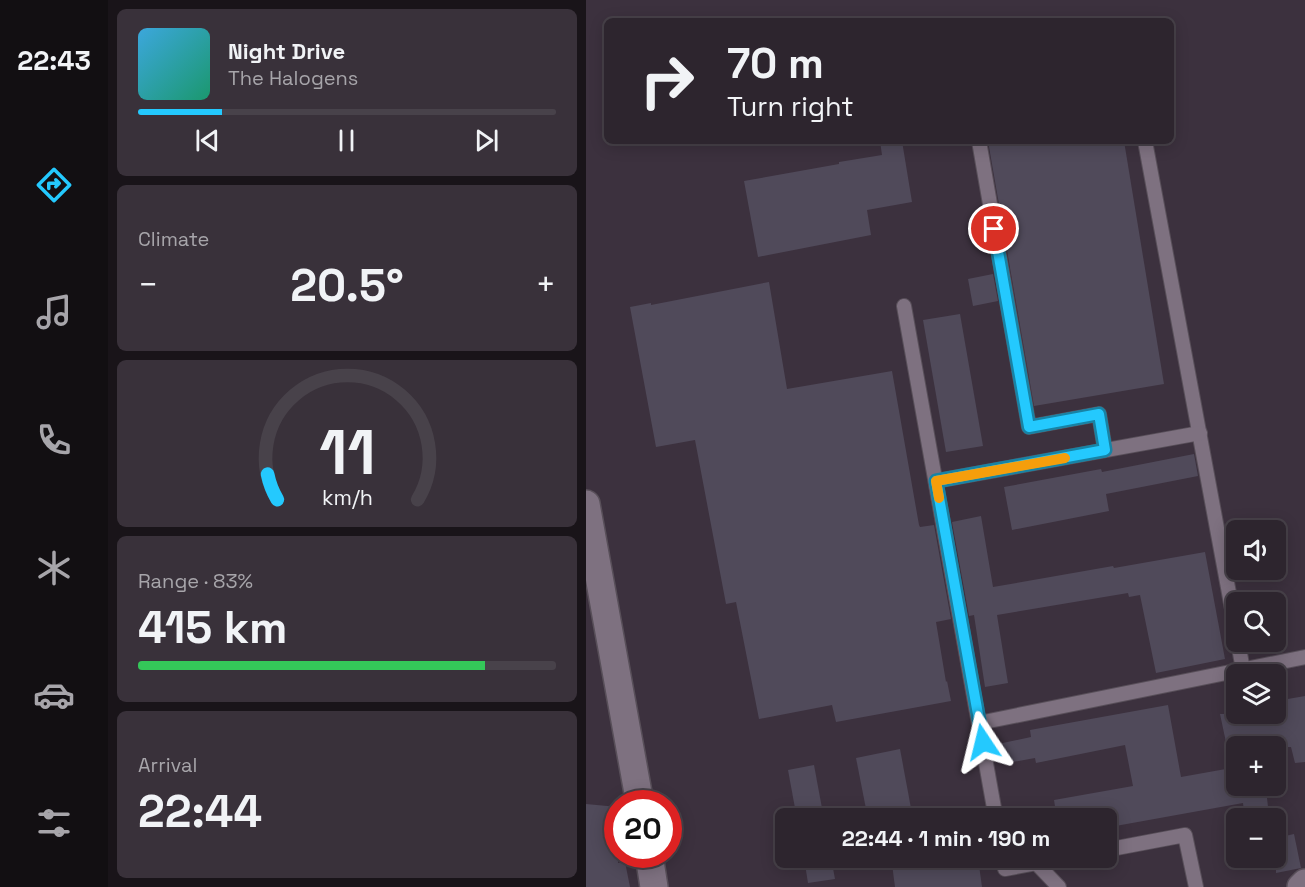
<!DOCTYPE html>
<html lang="en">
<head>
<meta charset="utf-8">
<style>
	body { margin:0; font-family:"Space Grotesk",sans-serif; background:#39313a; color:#f1f3f6; height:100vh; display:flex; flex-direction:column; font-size:22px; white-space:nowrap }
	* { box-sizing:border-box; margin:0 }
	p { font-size:20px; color:#a7a5aa }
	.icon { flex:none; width:33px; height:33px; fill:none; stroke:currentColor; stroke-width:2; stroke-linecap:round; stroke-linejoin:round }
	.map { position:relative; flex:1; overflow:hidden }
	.details { display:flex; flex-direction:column; gap:9px; padding:9px; background:#191419; width:478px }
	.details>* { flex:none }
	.banner { position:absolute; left:18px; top:18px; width:570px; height:126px; border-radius:9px; box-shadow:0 3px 15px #0003,0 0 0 2px #48424a; background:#2d252e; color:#f1f3f6; overflow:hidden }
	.tools { position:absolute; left:640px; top:520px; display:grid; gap:12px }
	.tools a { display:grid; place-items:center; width:60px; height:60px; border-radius:9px; background:#2d252e; box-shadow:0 3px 15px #0003,0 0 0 2px #48424a; font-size:30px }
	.speed { position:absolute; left:18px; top:790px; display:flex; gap:12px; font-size:30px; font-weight:700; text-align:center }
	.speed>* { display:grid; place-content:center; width:78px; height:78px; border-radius:50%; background:#2d252e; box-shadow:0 3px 15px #0003,0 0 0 2px #48424a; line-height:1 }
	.speed .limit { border:9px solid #d22; background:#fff; color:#111 }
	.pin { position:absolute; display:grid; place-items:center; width:51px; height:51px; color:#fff; margin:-26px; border:3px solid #fff; border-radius:50%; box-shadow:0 2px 6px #0007 }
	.me { position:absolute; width:66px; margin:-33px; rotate:350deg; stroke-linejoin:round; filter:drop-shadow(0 0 4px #0008) }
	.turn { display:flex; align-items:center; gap:21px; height:126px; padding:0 24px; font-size:27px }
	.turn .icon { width:78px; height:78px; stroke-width:2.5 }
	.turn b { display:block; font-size:42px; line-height:51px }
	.big { font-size:45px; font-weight:700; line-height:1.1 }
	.details .card { flex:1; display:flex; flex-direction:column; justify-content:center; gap:9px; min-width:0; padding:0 21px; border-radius:9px; background:#39313a }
	.details .dial { align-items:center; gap:0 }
	.dial svg { height:156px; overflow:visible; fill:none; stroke:#48424a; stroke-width:7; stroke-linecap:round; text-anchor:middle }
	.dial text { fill:#f1f3f6; stroke:none }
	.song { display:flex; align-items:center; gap:18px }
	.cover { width:72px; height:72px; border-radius:9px; background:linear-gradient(135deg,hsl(200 70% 55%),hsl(160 70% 35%)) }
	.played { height:6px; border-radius:3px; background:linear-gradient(90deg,#24c9fe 20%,#48424a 20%) }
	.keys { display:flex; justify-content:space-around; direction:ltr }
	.heat { display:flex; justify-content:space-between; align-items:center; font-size:33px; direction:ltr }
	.charge { height:9px; border-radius:4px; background:linear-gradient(90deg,#34c759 83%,#48424a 0) }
	.trip { position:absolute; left:189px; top:808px; width:342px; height:60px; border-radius:9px; background:#2d252e; box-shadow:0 3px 15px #0003,0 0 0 2px #48424a; font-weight:700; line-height:60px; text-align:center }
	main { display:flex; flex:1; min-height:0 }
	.tab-bar { display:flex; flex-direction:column; width:108px; justify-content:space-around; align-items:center; background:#120f12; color:#a7a5aa }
	.tab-bar .icon { width:42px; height:42px }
	.tab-bar .selected { color:#24c9fe }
	.tab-bar b { font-size:27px; color:#f1f3f6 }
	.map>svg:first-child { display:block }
	.building { fill:#504a5a }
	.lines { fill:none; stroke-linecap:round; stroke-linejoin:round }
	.lane-casing { stroke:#584f59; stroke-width:16 }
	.street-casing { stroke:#584f59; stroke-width:30 }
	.lane { stroke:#7e7180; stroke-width:14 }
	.street { stroke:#7e7180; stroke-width:27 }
	.route-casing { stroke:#1783a5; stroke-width:15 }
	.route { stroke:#24c9fe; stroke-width:10 }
	.slow { stroke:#f59e0b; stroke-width:10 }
</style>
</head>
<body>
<main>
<nav class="tab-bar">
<b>22:43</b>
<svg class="icon selected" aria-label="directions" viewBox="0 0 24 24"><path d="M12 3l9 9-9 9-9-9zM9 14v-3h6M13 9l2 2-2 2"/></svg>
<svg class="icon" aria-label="music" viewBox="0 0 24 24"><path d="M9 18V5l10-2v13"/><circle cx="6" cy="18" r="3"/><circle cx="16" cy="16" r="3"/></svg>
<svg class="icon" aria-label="phone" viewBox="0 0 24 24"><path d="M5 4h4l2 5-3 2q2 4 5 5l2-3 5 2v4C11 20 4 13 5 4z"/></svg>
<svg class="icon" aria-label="climate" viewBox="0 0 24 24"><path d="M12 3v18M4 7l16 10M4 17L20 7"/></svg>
<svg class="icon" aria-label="car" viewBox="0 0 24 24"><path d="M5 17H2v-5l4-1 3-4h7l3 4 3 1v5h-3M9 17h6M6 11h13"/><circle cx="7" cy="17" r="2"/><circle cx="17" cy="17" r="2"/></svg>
<svg class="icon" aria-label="filters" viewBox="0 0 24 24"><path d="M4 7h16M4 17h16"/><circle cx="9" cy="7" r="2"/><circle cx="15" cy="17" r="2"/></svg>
</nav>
<section class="details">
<div class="card">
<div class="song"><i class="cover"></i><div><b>Night Drive</b><p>The Halogens</p></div></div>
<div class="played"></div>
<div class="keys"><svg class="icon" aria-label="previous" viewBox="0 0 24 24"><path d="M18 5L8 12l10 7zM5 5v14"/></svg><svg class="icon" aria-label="pause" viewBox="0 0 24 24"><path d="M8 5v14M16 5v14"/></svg><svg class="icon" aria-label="next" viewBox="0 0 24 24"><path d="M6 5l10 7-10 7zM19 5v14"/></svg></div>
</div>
<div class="card"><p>Climate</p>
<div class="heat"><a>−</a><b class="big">20.5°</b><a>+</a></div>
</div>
<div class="card dial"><svg viewBox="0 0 100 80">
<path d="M14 69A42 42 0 1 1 86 69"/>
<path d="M14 69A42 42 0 0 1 9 56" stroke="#24c9fe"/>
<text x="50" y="56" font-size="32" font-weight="700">11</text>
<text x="50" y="72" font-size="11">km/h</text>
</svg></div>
<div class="card"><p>Range · 83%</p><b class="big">415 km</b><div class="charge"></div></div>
<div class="card"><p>Arrival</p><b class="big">22:44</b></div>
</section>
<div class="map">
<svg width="719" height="887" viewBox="0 0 719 887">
	<rect width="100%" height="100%" fill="#3c313e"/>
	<g class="building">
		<polygon points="294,141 316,141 326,202 281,210 285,235 172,257 158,181 253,164 253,162 296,155"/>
		<polygon points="402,141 538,141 578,384 448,406"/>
		<polygon points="407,274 412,301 387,306 382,279"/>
		<polygon points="183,282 201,389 306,371 333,525 334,527 348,525 365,619 350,622 360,682 361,681 365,701 250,722 246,705 173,719 150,602 140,604 109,440 70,447 44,307 65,303 65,305"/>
		<polygon points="374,314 397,446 360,452 337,320"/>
		<polygon points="608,454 612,476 520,494 523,511 426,530 418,487 515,469 516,472"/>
		<polygon points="395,516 407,587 527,566 528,568 619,552 639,659 570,673 554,595 543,597 542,593 411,615 422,683 399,687 388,615 383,616 366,522"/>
		<polygon points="719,696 719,762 709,763 705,747 641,747 634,714 699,714 696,700"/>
		<polygon points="582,705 595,777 651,767 651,786 691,786 692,796 681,798 682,807 658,811 657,803 524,827 522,819 471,819 468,800 547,786 539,745 450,763 449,758 416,764 412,744 445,737 444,730"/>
		<polygon points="314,749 327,819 282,819 270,758"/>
		<polygon points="228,765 238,819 211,819 202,770"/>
		<polygon points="0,804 32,807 32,863 39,862 44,887 0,887"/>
		<polygon points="708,834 715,868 690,873 690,838"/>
		<polygon points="218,858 245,858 249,879 222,883"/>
		<polygon points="345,858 392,858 396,887 309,887 306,864"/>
	</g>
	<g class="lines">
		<g class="lane-casing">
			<g id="lane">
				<polyline points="393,141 443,427 513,414 519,450"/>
				<polyline points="559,141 651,636"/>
				<polyline points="318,306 410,819"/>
				<polyline points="350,481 614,433"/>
				<polyline points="652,642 657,670"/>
				<polyline points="393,723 719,657"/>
				<polyline points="520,850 599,835 610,887"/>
				<polyline points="417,858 419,869 478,858"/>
				<polyline points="450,863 473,887"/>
			</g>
		</g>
		<g class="street-casing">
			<g id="street">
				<polyline points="0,504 54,804"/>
				<polyline points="63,855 68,887"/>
				<polyline points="715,887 719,883"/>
			</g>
		</g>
		<use href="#lane" class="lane"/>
		<use href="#street" class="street"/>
	</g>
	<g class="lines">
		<g class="route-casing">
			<polyline id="route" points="397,742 350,481 519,450 513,414 443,427 408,229"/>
		</g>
		<use href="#route" class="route"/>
		<polyline class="slow" points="353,498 350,481 479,458"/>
	</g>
</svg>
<div class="tools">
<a><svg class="icon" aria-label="sound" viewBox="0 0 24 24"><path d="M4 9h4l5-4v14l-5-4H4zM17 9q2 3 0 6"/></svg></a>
<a><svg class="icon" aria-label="search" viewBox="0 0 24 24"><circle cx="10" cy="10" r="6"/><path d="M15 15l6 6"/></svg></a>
<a><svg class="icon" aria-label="layers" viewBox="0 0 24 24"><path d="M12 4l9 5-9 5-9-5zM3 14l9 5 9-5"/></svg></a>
<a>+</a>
<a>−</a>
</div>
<div class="speed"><div class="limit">20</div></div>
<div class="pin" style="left:408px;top:229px;background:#d93025"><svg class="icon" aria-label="arrive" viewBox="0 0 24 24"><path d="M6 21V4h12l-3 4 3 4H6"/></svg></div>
<svg class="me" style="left:397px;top:742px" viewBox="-20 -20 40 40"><path d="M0-17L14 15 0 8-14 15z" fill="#24c9fe" stroke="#fff" stroke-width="4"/></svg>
<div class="trip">22:44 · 1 min · 190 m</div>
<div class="banner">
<div class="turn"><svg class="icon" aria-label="right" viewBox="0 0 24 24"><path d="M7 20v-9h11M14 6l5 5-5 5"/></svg><div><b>70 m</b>Turn right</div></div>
</div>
</div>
</main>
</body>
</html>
